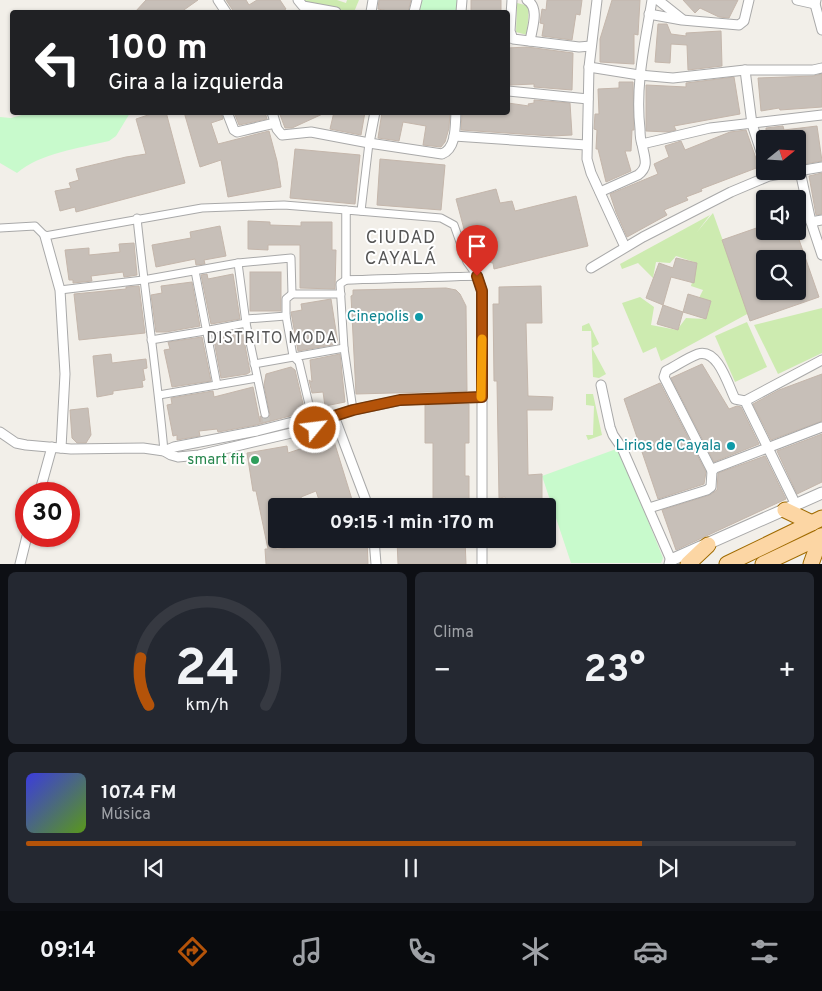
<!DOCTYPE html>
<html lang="es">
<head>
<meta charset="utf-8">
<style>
	body { margin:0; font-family:Overpass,sans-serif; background:#242831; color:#f1f3f6; height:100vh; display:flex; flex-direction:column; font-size:19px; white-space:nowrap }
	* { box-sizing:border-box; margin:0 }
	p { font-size:16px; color:#9ea1a6 }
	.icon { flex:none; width:28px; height:28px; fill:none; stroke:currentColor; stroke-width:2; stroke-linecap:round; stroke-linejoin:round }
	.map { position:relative; height:564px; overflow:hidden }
	.details { display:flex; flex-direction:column; gap:8px; padding:8px; background:#0d0f14; flex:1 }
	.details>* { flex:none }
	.guide { position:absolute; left:10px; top:10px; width:500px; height:105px; border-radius:5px; box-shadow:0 1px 4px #0004; background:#202124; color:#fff; overflow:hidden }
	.needle { width:32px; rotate:72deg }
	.buttons { position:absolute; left:756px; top:130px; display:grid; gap:10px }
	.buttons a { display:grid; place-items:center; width:50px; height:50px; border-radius:5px; background:#171b24; box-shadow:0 1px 4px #0004; font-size:25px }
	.speed { position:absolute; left:15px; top:482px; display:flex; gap:10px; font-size:25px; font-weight:700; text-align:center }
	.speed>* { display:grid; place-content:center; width:65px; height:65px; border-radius:50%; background:#171b24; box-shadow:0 1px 4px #0004; line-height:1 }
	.speed .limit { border:8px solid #d22; background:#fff; color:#111 }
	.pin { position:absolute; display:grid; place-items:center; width:42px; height:42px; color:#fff; margin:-51px -21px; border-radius:50% 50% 50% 0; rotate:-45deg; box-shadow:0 0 5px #0007 }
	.pin .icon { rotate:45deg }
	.me { position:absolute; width:55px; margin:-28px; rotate:61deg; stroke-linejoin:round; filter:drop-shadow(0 0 4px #0008) }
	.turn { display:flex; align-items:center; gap:18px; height:105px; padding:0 15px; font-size:22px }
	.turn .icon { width:65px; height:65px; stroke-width:2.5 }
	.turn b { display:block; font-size:35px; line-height:42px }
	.big { font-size:38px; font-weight:700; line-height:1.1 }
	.details .tile { flex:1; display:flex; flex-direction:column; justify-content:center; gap:8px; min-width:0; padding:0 18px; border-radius:8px; background:#242831 }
	.details .dial { align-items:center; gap:0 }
	.dial svg { height:130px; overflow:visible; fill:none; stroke:#363941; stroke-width:7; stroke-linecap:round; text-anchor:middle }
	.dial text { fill:#f1f3f6; stroke:none }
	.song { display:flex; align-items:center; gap:15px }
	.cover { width:60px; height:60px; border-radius:8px; background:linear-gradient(135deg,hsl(240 70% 55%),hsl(90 70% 35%)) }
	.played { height:5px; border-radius:2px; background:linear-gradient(90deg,#b45309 80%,#363941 80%) }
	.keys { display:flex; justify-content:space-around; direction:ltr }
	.heat { display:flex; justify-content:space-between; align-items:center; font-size:28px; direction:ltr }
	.details .tiles { flex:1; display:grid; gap:8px; grid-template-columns:1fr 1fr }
	.tile:last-child { grid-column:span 2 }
	.trip { position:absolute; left:268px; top:498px; width:288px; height:50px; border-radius:5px; background:#171b24; box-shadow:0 1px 4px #0004; font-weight:700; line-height:50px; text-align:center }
	.menu { display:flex; height:80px; justify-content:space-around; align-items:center; background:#090b0e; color:#9ea1a6 }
	.menu .icon { width:35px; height:35px }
	.menu .current { color:#b45309 }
	.menu b { font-size:22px; color:#f1f3f6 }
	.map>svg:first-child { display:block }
	.grass { fill:#cdebb0 }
	.park { fill:#c8facc }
	.building { fill:#c7bfb8; stroke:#c4b6ab; fill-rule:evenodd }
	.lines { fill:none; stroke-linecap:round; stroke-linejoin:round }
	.pedestrian-tunnel { stroke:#c8c6c1; stroke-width:7; stroke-dasharray:7 3.5; stroke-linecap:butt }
	.pedestrian-casing { stroke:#a9a9a9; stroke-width:9 }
	.minor-casing { stroke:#a9a9a9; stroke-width:11 }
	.tertiary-casing { stroke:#a9a9a9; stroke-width:13 }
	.primary-casing { stroke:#a06b00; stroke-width:17 }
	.pedestrian { stroke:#fff; stroke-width:7 }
	.minor { stroke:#fff; stroke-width:9 }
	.tertiary { stroke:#fff; stroke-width:11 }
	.primary { stroke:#fcd6a4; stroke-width:15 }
	.route-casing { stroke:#753606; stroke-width:12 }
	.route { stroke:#b45309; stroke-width:9 }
	.slow { stroke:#f59e0b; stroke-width:9 }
	.culture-dot { fill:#0f9aa8; stroke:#fff; stroke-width:2 }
	.leisure-dot { fill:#2e9e5b; stroke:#fff; stroke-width:2 }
	.labels { text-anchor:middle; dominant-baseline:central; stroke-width:4; stroke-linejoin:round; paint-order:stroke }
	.culture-label { font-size:15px; fill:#0d838f; stroke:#fff; text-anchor:end }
	.leisure-label { font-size:15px; fill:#27864d; stroke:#fff; text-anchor:end }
	.neighbourhood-label { font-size:16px; letter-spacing:1px; fill:#555; stroke:#fff }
	.quarter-label { font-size:18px; letter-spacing:1px; fill:#555; stroke:#fff }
</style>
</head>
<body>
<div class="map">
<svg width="822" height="564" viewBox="0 0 822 564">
	<rect width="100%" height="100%" fill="#f2efe9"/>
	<g class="grass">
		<polygon points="304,0 337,0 346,3 347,0 359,0 354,12 307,5"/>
		<polygon points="517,3 529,6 527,35 516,32"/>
		<polygon points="713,213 749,313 661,361 656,347 643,353 622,303 640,297 654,307 651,325 677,330 686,318 705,319 711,302 699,298 703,290 691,286 697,263 676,256 670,263 656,262 653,278 638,263 622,269 620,264 710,215 697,232"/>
		<polygon points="822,308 822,353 778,374 754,325"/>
		<polygon points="747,322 767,367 735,382 715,336"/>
		<polygon points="589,323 599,344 592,348 606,374 599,378 593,377 591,331 582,331 582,326"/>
		<polygon points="586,394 593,394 602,435 588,440 586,435 593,435 594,406 586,405"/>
	</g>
	<g class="park">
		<polygon points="420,0 458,0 457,12 418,12"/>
		<path d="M 29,113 L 29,112 L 130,113 L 116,136 L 109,141 C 80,148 40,153 17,173 L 0,163 L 0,117 L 11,118 Z"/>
		<polygon points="619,448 663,558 661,563 571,563 542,476"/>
	</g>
	<g class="building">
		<polygon points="146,0 198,0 181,12 135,12"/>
		<polygon points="226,0 246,0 249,5 257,0 280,0 286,9 281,12 234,12"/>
		<polygon points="379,0 411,0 408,12 393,12 378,9"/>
		<rect x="471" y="0" width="30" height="12"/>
		<polygon points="547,0 582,0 580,15 576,14 572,40 542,36 544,24 540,23 542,9 546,10"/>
		<polygon points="612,0 640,0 638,35 634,34 634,64 600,62 600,39"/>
		<polygon points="683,0 738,0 729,18 719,17 700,8 695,13"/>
		<polygon points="658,24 667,24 671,34 686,36 686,33 721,31 722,66 688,70 687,45 671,44 670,63 655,62"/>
		<polygon points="527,47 573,53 572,90 534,87 534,84 510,85 508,48"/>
		<polygon points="822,74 822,107 780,110 779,108 761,111 758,78 813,76"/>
		<polygon points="734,77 740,114 674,126 676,130 668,132 646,131 646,85 686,87 686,83"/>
		<polygon points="619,82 633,82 634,130 632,130 631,151 625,151 631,171 606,182 598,149 596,149 597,130 594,129 595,114 599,114 598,89 619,88"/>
		<polygon points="534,100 570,103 572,135 551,136 461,130 462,112 508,112 508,103 529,106 528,104 534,103"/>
		<polygon points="157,112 166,112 185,183 76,212 75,207 60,211 55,191 71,188 69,183 79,180 76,169 126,157 146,154 136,119"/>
		<polygon points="184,112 221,112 223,119 211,123 218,144 269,131 277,161 281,187 228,197 221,160 200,167"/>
		<polygon points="234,112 265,112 267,119 239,125"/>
		<polygon points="279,112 327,112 292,128 285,128"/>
		<polygon points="334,112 365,112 361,135 330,129"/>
		<polygon points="382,112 450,112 449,128 445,142 441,147 423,145 426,126 403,122 399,141 378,138"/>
		<polygon points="783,126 784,130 817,126 822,161 798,165 798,139 763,139 762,133 766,132 766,128"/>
		<polygon points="746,130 759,167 701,189 702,191 686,197 688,200 664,210 667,215 627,237 616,212 610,194 658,174 654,164 669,157 665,146 681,141 685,150 730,132"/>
		<polygon points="295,149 360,155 355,204 290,198"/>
		<polygon points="380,159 445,165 441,210 377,205"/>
		<polygon points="822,173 822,214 816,215 809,176"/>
		<polygon points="496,189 500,203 512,201 515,211 576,196 588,246 494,269 493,263 472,259 456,199"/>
		<polygon points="248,221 270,222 270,225 301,226 301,222 332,222 332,250 336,250 335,289 300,288 300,245 268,245 268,250 248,249"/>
		<path d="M 765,225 L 765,231 L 796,231 L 819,297 L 750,321 L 722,240 ZM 765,259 L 798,259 L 798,291 L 765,291 Z"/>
		<polygon points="220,226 226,256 204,260 205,264 196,265 195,259 156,267 152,245 191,238 190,232"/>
		<polygon points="134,243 137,275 124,277 123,272 91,276 92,281 73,283 73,280 69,280 65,250 89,248 89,255 120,252 119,244"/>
		<polygon points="676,258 697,263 694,283 671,277 663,305 646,298 659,263 673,268"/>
		<rect x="250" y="272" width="31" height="39"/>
		<polygon points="207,274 208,279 233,274 240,319 211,324 201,275"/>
		<polygon points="192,282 200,326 166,332 156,332 151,295 162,293 161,286"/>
		<polygon points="139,286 145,333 79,340 74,294 126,289 126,287"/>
		<polygon points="541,286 542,323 526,323 528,396 553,397 552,410 527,410 528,475 542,474 542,506 505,506 505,497 499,498 497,381 494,381 493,304 499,304 499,287"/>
		<polygon points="446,288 456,290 460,294 466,306 467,391 356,394 351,296 353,295 353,290"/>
		<polygon points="688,294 711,301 706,319 683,312"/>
		<polygon points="331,299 338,344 298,351 291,312 302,310 301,304"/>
		<polygon points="663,305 683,312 678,330 657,324"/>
		<polygon points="242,329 250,372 247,374 221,378 213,335"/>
		<polygon points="202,337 211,381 172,387 164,350 170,349 168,342"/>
		<polygon points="111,354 112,363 146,359 147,368 143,369 145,380 142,381 143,387 113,391 113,394 97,397 93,356"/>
		<polygon points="340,354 345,402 325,406 323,392 312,393 309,380 312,382 310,360"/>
		<polygon points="702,364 729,409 737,406 741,407 759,444 714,462 671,378"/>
		<polygon points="291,367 295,370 305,412 256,425 218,432 217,429 199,431 200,436 177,440 177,435 173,436 167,405 172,404 171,398 213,391 214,397 253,387 260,422 260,416 266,419 270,415 264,385 266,374"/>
		<polygon points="822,374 822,421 771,440 753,404 779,390"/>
		<polygon points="660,383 706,472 704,484 658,499 624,399"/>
		<polygon points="469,404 469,443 465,443 465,476 469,476 469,504 433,504 433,443 425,443 425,405"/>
		<polygon points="88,408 91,435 86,443 77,443 72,438 70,410"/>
		<polygon points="822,434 822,482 797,494 777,451"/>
		<polygon points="333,438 354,506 321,506 316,491 301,497 303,506 276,506 276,549 324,546 324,539 367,539 368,564 266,564 265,549 268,549 256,491 253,491 247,453 287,446 288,453"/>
		<polygon points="765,456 786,499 676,550 662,510 710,495 717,490 718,473"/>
		<polygon points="397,539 465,539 466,564 398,564"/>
	</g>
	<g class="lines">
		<polyline class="pedestrian-tunnel" points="265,414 267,422"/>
		<g class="pedestrian-casing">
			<g id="pedestrian">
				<polygon points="346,210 441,218 454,225 467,262 477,276 346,280"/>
				<polyline points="361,211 369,143"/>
				<path d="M 137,218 C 145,296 157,373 164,451"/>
				<polyline points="0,228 35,226 45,236 202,208 284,205 346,210 346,280 477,276"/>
				<polyline points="238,263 246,323 265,414"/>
				<polyline points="195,271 217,385"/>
				<polyline points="346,280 340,284 344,348 353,410"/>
				<polyline points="60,290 143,280 238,263 291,258 292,294 341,294"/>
				<polyline points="292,294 286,299 286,316 293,356 299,362 312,417"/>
				<polyline points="246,319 286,316"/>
				<polyline points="151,340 199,332 246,323"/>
				<polyline points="254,364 344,348"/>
				<polyline points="159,395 257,378"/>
			</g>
		</g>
		<g class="minor-casing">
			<g id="minor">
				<polyline points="218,0 226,12"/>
				<polyline points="298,0 303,6 336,12"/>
				<polyline points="512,0 510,31 513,39 579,47 591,46"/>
				<path d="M 527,0 C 540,8 532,28 530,41"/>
				<polyline points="597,0 589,67 587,159 591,173 625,247"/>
				<polyline points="658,0 682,19"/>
				<polyline points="797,0 815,4"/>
				<polyline points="816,0 815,4 822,30"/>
				<polyline points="371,12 373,0"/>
				<polyline points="414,12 417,0"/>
				<polyline points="461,12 462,0"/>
				<polyline points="649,14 682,20 739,25 744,21 749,0"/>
				<polyline points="589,67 639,75 673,78 745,70 813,70 822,68"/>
				<polyline points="745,70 752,124 765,164"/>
				<polyline points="508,91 588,99"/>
				<polyline points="227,112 234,130 237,132 275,123"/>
				<path d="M 272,112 L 277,129 L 282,135 L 311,132 L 369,143 L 442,154 C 457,148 455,125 456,112"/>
				<polyline points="454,136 586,145"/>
				<polyline points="369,143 375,112"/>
				<polyline points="642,144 710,128 822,115"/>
				<polyline points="800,171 811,222"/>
				<path d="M 600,192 L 638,175 C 650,166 644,157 642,144 C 640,139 640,134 640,129 C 635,84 645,44 652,0"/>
				<polyline points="822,220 811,222 822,255"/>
				<polyline points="45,236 60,290 65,374 61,448"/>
				<polyline points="591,268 643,237 731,192 769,176 822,167"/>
				<polyline points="477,276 482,291 482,506"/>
				<polyline points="601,385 610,427 613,435 622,448 671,560"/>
				<polyline points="745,401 822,360"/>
				<polyline points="334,416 368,506"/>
				<polyline points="0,432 16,443 26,445 71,449 143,448 164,451 171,455 178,457 199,455 304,430 322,425 334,416 353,410 401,400 482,397"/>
				<polyline points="164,451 174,447 257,431 324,414 334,416"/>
				<path d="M 712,471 L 664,377 L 666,371 C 676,366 687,358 698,354 C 718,348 728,385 735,399 L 745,401 L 796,505"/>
				<polyline points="39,494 52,447"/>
				<polyline points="649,508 707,490 711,487 712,471 715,468 822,427"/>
				<polyline points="374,539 376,564"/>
				<polyline points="482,539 482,564"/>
				<polyline points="20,564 27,536"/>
			</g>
		</g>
		<g class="tertiary-casing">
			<polyline id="tertiary" points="670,564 671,560 822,493"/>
		</g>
		<g class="primary-casing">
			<g id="primary">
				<polyline points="785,510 812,523"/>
				<polyline points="688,564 708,545"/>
				<polyline points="727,564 822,518"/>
				<polyline points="763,564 822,536"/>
				<polyline points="811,564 821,536"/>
			</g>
		</g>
		<use href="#pedestrian" class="pedestrian"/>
		<use href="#minor" class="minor"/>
		<use href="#tertiary" class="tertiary"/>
		<use href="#primary" class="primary"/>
	</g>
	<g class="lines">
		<g class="route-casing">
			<polyline id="route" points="315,428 322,425 334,416 353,410 400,400 482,397 482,291 477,276"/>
		</g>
		<use href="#route" class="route"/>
		<polyline class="slow" points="481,397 482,339"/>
	</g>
	<g class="culture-dot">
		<circle cx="419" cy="317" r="5"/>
		<circle cx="731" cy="446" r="5"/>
	</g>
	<circle class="leisure-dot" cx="255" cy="460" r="5"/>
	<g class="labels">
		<g class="culture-label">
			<text x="409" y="317">Cinepolis</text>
			<text x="721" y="446">Lirios de Cayala</text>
		</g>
		<g class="leisure-label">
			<text x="245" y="460">smart fit</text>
		</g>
		<g class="neighbourhood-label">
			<text x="272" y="339">DISTRITO MODA</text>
		</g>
		<g class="quarter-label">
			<text x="401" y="238">CIUDAD<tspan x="401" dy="21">CAYALÁ</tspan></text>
		</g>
	</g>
</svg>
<div class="buttons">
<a><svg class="needle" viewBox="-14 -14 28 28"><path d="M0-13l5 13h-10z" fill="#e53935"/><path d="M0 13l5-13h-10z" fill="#9ea1a6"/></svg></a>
<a><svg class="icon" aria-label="sound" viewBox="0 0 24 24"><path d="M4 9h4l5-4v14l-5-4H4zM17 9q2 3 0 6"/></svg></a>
<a><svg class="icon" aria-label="search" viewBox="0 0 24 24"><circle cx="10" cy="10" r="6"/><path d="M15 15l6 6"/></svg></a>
</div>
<div class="speed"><div class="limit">30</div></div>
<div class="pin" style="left:477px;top:276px;background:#d93025"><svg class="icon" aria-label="arrive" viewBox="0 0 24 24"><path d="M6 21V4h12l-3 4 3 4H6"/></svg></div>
<svg class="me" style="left:315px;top:428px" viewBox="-20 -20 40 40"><circle r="17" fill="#b45309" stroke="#fff" stroke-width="3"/><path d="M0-11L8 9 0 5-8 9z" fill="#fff"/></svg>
<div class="trip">09:15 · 1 min · 170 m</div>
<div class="guide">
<div class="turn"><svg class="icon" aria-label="left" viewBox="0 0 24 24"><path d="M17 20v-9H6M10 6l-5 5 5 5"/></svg><div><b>100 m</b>Gira a la izquierda</div></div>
</div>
</div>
<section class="details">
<div class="tiles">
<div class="tile dial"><svg viewBox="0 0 100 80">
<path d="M14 69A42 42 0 1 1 86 69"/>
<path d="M14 69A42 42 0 0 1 9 40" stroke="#b45309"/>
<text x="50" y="56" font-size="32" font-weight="700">24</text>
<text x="50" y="72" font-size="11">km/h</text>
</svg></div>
<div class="tile"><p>Clima</p>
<div class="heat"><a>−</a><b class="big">23°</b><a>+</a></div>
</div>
<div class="tile">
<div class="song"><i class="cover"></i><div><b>107.4 FM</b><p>Música</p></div></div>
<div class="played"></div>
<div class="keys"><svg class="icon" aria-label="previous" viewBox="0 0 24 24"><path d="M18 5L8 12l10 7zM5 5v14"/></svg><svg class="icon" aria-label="pause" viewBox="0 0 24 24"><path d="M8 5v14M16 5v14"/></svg><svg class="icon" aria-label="next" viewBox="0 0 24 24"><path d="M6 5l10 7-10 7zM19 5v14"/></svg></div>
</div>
</div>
</section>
<nav class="menu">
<b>09:14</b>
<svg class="icon current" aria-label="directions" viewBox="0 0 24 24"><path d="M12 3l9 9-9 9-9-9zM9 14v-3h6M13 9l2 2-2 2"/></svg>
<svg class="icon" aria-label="music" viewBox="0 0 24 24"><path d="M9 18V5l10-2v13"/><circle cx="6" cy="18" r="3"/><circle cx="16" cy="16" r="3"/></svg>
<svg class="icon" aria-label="phone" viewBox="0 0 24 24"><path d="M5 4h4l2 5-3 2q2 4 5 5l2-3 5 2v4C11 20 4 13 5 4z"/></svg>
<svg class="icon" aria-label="climate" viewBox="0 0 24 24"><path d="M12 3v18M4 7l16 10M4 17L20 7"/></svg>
<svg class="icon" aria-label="car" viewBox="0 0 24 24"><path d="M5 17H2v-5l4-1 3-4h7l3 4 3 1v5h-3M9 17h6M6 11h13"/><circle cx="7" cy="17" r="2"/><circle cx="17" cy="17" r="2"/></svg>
<svg class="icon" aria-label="filters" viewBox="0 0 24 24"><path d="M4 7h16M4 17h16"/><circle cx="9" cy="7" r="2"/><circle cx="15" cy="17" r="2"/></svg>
</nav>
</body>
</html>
